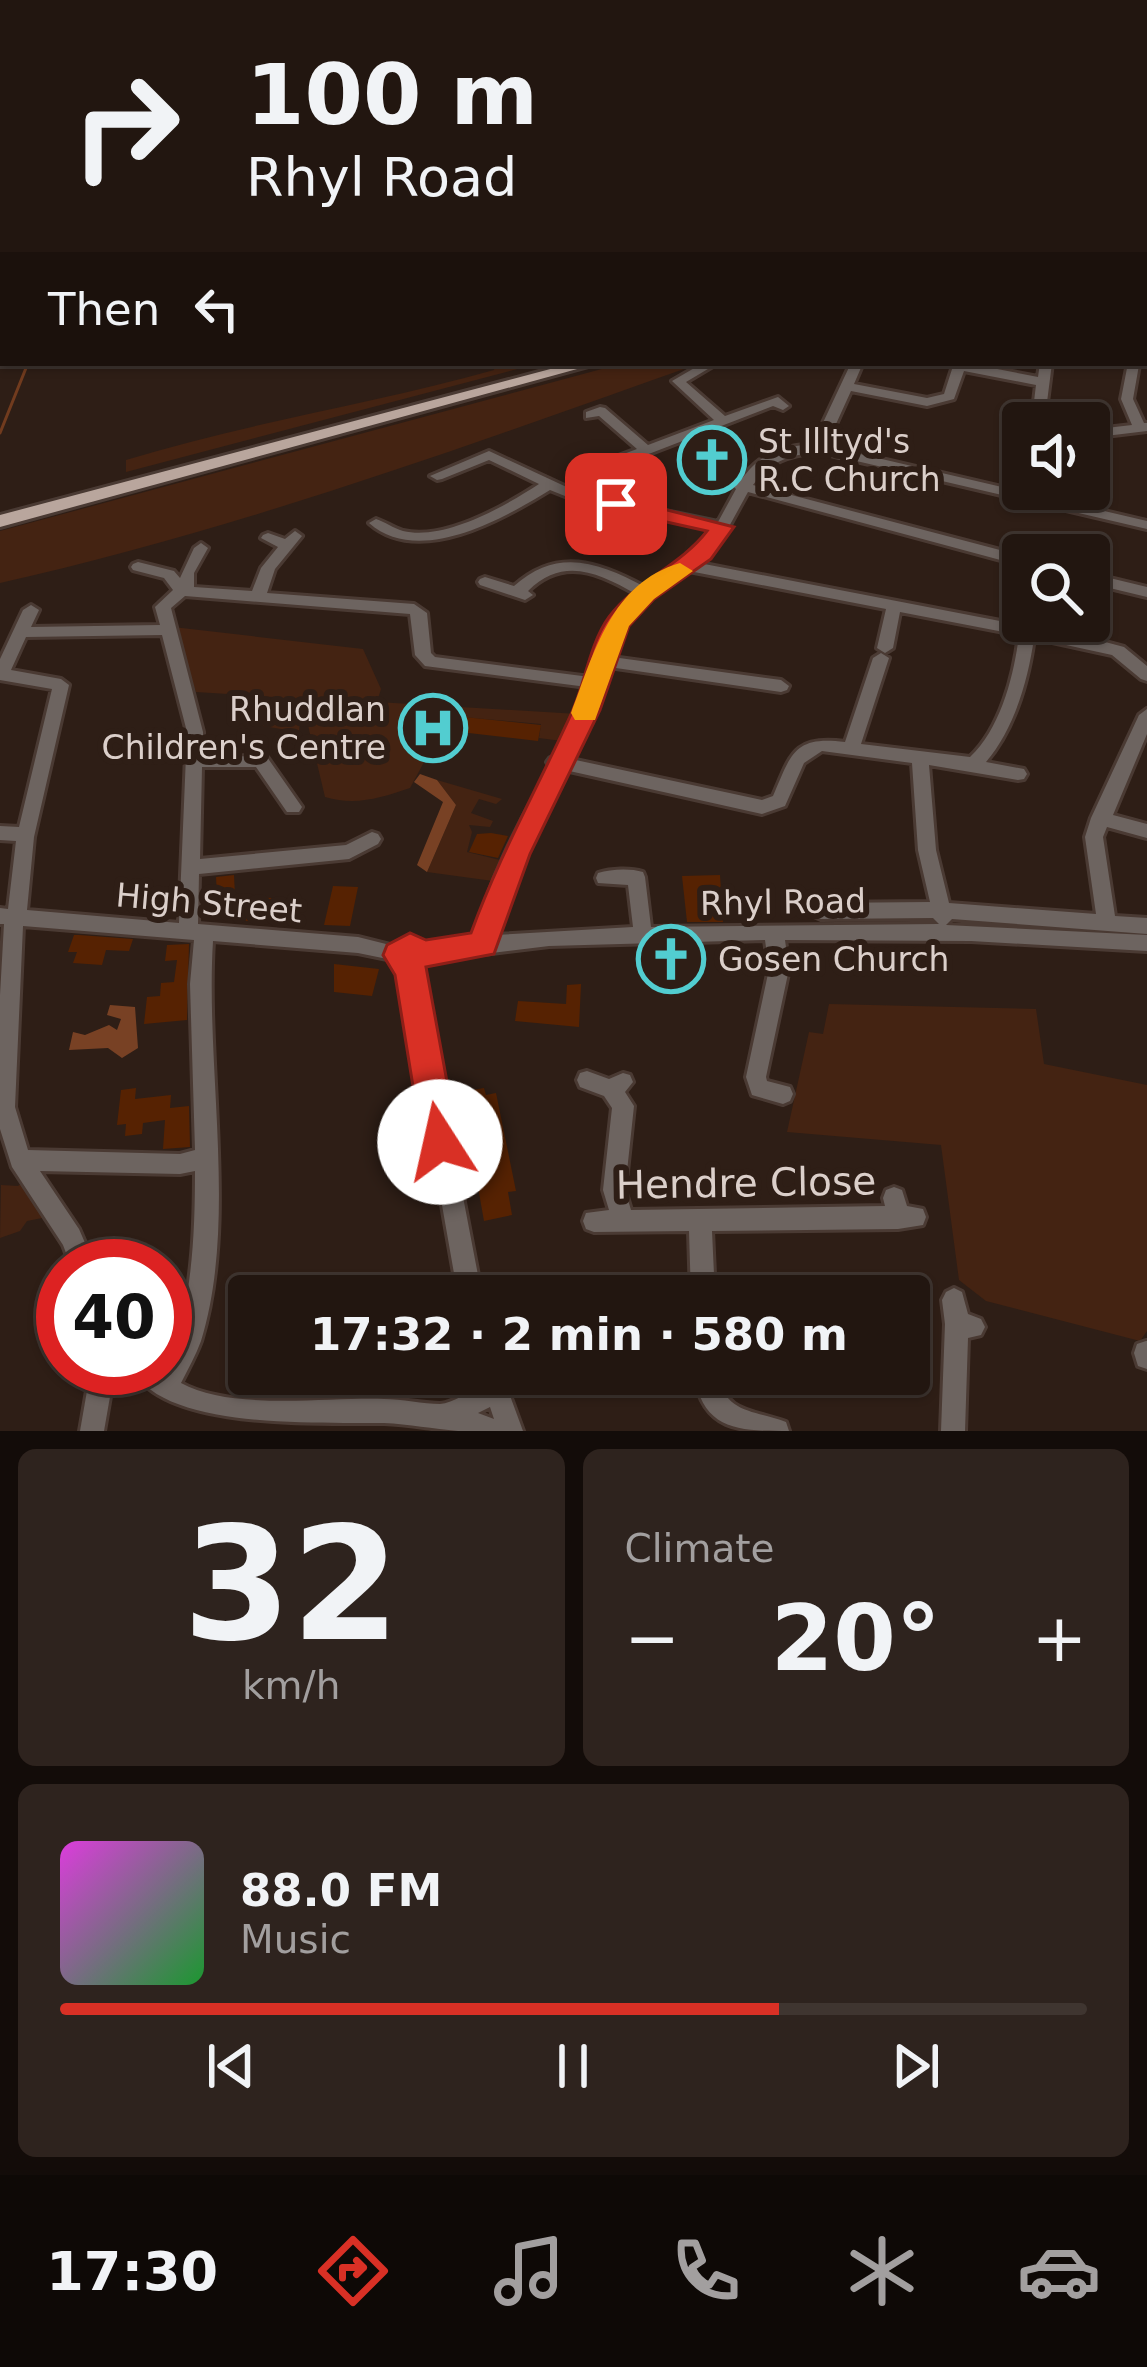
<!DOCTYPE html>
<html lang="en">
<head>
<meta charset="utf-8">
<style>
	body { margin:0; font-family:"DejaVu Sans",sans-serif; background:#2e231e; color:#f1f3f6; height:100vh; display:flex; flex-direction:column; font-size:45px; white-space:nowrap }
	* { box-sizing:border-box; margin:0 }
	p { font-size:39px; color:#a29f9f }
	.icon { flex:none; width:66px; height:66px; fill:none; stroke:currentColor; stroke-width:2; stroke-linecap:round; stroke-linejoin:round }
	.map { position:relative; height:1431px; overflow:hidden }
	.details { display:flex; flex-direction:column; gap:18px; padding:18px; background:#130c09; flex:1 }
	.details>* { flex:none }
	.top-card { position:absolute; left:0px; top:0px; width:1149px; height:366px; box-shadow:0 3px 9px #0004,0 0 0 3px #3f3530; background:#221610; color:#f1f3f6; overflow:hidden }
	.controls { position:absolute; left:1002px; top:402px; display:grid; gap:24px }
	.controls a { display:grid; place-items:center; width:108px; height:108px; border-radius:12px; background:#221610; box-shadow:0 3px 9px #0004,0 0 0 3px #3f3530; font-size:60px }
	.speed { position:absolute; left:36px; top:1239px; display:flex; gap:24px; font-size:60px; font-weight:700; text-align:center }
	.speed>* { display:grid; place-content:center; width:156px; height:156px; border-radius:50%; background:#221610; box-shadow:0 3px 9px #0004,0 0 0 3px #3f3530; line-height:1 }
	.speed .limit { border:18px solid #d22; background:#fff; color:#111 }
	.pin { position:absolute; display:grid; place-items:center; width:102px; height:102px; color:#fff; margin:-51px; border-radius:24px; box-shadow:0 6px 18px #0006 }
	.me { position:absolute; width:132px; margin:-66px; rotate:350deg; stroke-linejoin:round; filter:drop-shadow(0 0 9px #0008) }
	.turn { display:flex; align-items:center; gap:42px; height:252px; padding:0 48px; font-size:54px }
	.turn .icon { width:156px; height:156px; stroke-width:2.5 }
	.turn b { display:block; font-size:84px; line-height:102px }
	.then { display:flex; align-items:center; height:114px; padding:0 48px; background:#0003; gap:24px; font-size:45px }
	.big { font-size:90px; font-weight:800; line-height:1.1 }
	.details .widget { flex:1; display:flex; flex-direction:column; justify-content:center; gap:18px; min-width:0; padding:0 42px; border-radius:18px; background:#2e231e }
	.details .dial { align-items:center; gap:0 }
	.dial b { font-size:156px; line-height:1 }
	.song { display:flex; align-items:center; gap:36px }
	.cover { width:144px; height:144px; border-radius:18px; background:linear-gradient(135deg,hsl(300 70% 55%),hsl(130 70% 35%)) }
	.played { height:12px; border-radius:6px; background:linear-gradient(90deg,#d93025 70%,#3f3530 70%) }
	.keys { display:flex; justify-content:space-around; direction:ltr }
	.heat { display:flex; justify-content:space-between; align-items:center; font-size:66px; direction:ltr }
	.details .tiles { flex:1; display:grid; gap:18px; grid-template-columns:1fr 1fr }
	.widget:last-child { grid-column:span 2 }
	.trip { position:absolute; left:228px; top:1275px; width:702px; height:120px; border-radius:12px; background:#221610; box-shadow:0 3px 9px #0004,0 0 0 3px #3f3530; font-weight:800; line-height:120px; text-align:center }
	.dock { display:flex; height:192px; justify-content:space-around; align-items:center; background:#0e0906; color:#a29f9f }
	.dock .icon { width:84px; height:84px }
	.dock .active { color:#d93025 }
	.dock b { font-size:54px; color:#f1f3f6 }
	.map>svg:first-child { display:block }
	.green { fill:#442312 }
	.forest { fill:#784124 }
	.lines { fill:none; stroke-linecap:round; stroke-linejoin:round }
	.stream { stroke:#713b1e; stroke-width:3 }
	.building { fill:#562202 }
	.minor-casing { stroke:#4a3a33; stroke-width:6 }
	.major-casing { stroke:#4a3a33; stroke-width:6 }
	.minor { fill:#6d6460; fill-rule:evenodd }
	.major { fill:#b9a69d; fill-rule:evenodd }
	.route { fill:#d93025; stroke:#8d1f18; stroke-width:3 }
	.slow { fill:#f59e0b }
	.labels { text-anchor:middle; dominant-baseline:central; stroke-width:12; stroke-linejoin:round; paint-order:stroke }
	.poi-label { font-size:33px; fill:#dbcfca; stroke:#2e1e16; text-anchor:start }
	.street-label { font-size:33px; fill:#dbcfca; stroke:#2e1e16 }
	.near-street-label { font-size:39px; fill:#dbcfca; stroke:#2e1e16 }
</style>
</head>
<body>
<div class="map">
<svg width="1147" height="1431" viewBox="0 0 1147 1431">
	<rect width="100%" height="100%" fill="#2e1e16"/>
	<g class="green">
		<polygon points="436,0 977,2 986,0 980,3 431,3"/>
		<path d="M 496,363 L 540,363 L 126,472 L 126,460 C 246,423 373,404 494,370 Z"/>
		<path d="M 624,363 L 701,363 C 469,445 241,529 0,583 L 0,531 Z"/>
		<path d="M 173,627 L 363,649 L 381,689 L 377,702 L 578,714 L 562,741 L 539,738 L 541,724 L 450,716 L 441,729 L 445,714 L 428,712 L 420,742 L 440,745 L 440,753 L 429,753 L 410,788 C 380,798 356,806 325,797 L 302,700 L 299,732 L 263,726 L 274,697 L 196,692 Z"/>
		<polygon points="437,780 502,799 496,804 479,799 471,813 493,821 490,827 469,825 472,832 467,852 504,861 493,881 427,872 456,805"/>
		<polygon points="829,1004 1036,1009 1044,1064 1147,1085 1147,1331 1140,1341 986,1301 959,1280 941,1145 787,1132 809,1032 823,1034"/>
		<polygon points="27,1179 52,1216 27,1221 20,1231 0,1238 1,1185 18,1186"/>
	</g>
	<g class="forest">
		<polygon points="420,774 437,780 456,805 427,872 417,865 443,802 414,782"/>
		<polygon points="110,1005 135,1007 138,1048 122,1058 108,1048 69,1050 73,1032 85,1035 109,1025 117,1030 121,1019 107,1015"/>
	</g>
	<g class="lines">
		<g class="stream">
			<polyline points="381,0 394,3"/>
			<polyline points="569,0 579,3"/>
			<polyline points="1020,0 1040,3"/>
			<polyline points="430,3 435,0"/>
			<polyline points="592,3 605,0"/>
			<polyline points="765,3 772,0"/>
			<polyline points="0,433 28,363"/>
		</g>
	</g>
	<g class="building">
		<polygon points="429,712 445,715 541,725 538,741 460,732 456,744 420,743"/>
		<polygon points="491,833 508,836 498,858 469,852 477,834"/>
		<polygon points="234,875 235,896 272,898 265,924 214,915 203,908 205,897 217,896 216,877"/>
		<polygon points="720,875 723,922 687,922 682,876"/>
		<polygon points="333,886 358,887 350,926 324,925"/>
		<polygon points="74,935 79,935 133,939 129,951 106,950 102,965 73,963 77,952 68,952"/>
		<polygon points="189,944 187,1020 144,1024 147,997 160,996 161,983 174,982 177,960 165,961 167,945"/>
		<polygon points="686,948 688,969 656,970 653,949"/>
		<polygon points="334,964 379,969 372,996 334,992"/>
		<polygon points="581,984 579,1027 515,1021 518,1001 566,1004 567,985"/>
		<polygon points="136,1088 135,1099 171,1095 170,1108 189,1106 190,1147 163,1149 165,1120 143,1123 142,1134 125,1136 126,1124 117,1125 121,1090"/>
		<polygon points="484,1088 486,1095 496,1093 516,1191 508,1192 512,1215 484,1221 461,1092"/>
	</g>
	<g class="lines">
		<g class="minor-casing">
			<g id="minor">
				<polygon points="424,0 434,0 431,3 421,3"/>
				<rect x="1146" y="130" width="1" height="6"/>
				<path d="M 703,363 L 718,363 L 686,382 L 725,416 L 778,397 L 789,406 L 783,410 L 773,406 L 615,467 L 585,494 L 718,522 L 736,489 L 733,486 C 742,481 746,472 754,465 C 771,449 792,446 813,444 L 851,363 L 863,363 L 854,384 L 927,398 L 944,394 L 954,363 L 966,363 L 1038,377 L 1040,363 L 1052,363 L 1046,410 L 1057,423 L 1043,423 L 1033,410 L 1036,385 L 964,371 L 954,399 L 927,406 L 851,391 L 826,446 L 1147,521 L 1147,529 L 818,452 C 789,455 770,461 753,485 L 1023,556 L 1023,566 L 748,492 L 726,532 L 699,563 L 1094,639 L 1124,647 L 1147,666 L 1147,681 L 1141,679 L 1112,655 L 1034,638 C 1028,681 1014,729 986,762 L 1024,769 L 1027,774 L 1024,779 L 1018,780 L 929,765 L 936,850 L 949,903 L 1096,914 L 1085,837 L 1091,818 L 1139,715 L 1147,709 L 1147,734 L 1113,815 L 1147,824 L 1147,838 L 1107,827 L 1103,837 L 1115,916 L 1147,918 L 1147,934 L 952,919 L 946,925 L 1147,935 L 1147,951 L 971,941 L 785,940 L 789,969 L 766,1077 L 767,1081 L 790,1087 L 793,1094 L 790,1101 L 783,1104 L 752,1095 L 746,1077 L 769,969 L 765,940 L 549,946 L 418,962 L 482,1296 L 458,1296 L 400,966 L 402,962 L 358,953 L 213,941 C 205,1068 238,1221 201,1341 C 196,1355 188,1369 181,1383 C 231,1411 327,1397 384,1399 C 401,1399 424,1404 440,1404 C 453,1403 470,1391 482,1386 L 478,1374 L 502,1374 L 523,1431 C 502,1431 480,1431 458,1431 C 433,1429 409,1424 384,1423 C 321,1422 162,1431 132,1368 L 165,1368 C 169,1356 176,1345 179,1333 C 193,1279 195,1226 195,1171 L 180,1174 L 40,1171 L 79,1229 L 95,1266 L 71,1266 L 63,1245 L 12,1167 L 0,1129 L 0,995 L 4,924 L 0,924 L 0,908 L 8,909 L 16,841 L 0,840 L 0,826 L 19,827 L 52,689 L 0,680 L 0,659 L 23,610 L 31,605 L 39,610 L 31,627 L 160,625 L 155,607 L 173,590 L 164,578 L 133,570 L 131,567 L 133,564 L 138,562 L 174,571 L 180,578 L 194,548 L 201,543 L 208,548 L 194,573 L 194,587 L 252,591 L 261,568 L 278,547 L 261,538 L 263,535 L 268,533 L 285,539 L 295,531 L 302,536 L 275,569 L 267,593 L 414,604 L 427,613 L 431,653 L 435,657 L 590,677 L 609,625 L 636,594 C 598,573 564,556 528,591 L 533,595 L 525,600 L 480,585 L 478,582 L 480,579 L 485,577 L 514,586 C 557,547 599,562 645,587 L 694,552 L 714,530 L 575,500 L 550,490 C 503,519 419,567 369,523 L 376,519 C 385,522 393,528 403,531 C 445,541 505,506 539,484 L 489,460 L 442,479 L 437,480 L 430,476 L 489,451 L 573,490 L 605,461 L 637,449 L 599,416 L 586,418 L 586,412 L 600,407 L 605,408 L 648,445 L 714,420 L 672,381 ZM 689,571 L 886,609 L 877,648 L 885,653 L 893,648 L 900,612 L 1019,635 C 1014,675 1001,728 970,757 L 861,744 L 889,658 L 881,653 L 873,658 L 845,742 C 793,735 791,755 773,796 L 762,800 L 571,759 L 595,709 L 609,667 L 781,692 L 787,690 L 789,686 L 781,680 L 612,657 C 627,611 652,597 689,571 ZM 185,596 L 410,614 L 415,655 L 425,666 L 587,687 L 556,756 L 550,758 L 547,762 L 550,767 C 520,822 490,876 475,938 L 421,947 L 414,949 L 411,955 L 413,959 L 407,959 L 409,955 L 406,949 L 358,937 L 198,924 L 199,874 L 349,859 L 378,844 L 381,839 L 378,834 L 372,832 L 346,845 L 200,859 L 202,767 L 256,767 L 287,812 L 299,812 L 302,807 L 267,757 L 203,755 L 203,732 L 171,608 ZM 162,635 L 187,732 L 179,923 L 27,910 L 34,837 L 69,685 L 61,679 L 11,670 L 26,637 ZM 822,751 L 912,763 L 918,850 L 930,902 L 821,903 L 814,906 L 812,911 L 814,916 L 821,919 L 933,918 L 939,924 L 651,927 L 645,877 L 643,872 C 630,868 611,869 598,873 L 596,878 L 598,883 L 628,885 L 633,927 L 495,935 C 509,876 537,824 565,770 L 762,814 L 785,806 L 804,763 ZM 23,926 L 194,940 L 190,984 L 195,1150 L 180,1154 L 28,1150 L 15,1107 ZM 490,1407 L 494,1419 L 478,1413 Z"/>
				<polygon points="1128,363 1139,365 1133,399 1144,423 1147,423 1147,431 1089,438 1089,430 1132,425 1121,399"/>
				<polygon points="1089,573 1147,587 1147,597 1089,583"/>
				<polygon points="587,1071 609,1079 623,1073 630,1075 633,1082 625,1092 634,1106 625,1190 631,1210 885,1206 883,1198 886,1190 894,1187 902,1190 907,1206 923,1209 926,1217 923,1225 898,1229 712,1231 715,1296 691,1296 689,1231 594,1232 586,1229 583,1221 586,1213 609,1210 603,1190 612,1108 604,1096 580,1087 577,1080 580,1073"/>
				<polygon points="954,1288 962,1292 968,1314 981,1319 985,1327 981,1335 968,1338 965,1431 941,1431 945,1324 942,1300 946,1292"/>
				<polygon points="1146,1341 1147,1341 1147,1369 1138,1366 1134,1353 1137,1344"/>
				<polygon points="91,1368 115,1368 104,1431 80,1431"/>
				<path d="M 694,1374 L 718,1374 C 724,1414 755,1410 786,1422 L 789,1431 C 739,1431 703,1431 694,1374 Z"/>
			</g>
		</g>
		<g class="major-casing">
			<g id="major">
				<rect x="1146" y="244" width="1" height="8"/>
				<polygon points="573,363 599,363 0,527 0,515"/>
			</g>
		</g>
		<use href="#minor" class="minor"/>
		<use href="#major" class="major"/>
	</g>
	<path class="route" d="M 616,497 L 734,527 L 711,559 L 654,599 L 629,626 L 600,710 L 530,854 L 494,954 L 426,967 L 458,1142 L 453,1154 L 440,1159 L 427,1154 L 422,1142 L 395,975 L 383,955 L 387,945 L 410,933 L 426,940 L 471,933 C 499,856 538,787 572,712 C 585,683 590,643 609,617 C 636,581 680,566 707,531 L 608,509 L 608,499 Z"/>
	<path class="slow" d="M 680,563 L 693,571 L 654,599 L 629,626 L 595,720 L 575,720 L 571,713 C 594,653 611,583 680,563 Z"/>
	<defs>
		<g id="church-ring" transform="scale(3.45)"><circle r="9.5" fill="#2e1e16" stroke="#52cdd0" stroke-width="1.5"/><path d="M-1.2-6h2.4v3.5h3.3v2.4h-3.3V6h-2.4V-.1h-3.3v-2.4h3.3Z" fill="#52cdd0"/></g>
		<g id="hospital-ring" transform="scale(3.45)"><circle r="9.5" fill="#2e1e16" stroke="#52cdd0" stroke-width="1.5"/><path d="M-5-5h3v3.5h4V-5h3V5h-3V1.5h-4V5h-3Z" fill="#52cdd0"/></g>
	</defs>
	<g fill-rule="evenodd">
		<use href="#church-ring" x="712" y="460"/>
		<use href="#hospital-ring" x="433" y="728"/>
		<use href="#church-ring" x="671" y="959"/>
	</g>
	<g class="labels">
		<g class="poi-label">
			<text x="758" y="441">St Illtyd's<tspan x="758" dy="38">R.C Church</tspan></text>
			<text x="386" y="709" text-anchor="end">Rhuddlan<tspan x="386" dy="38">Children's Centre</tspan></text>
			<text x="718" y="959">Gosen Church</text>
		</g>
		<g class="street-label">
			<text transform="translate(783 902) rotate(-1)">Rhyl Road</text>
			<text transform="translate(209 903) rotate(5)">High Street</text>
		</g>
		<g class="near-street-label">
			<text transform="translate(746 1183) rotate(-1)">Hendre Close</text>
		</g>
	</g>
</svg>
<div class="controls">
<a><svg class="icon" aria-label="sound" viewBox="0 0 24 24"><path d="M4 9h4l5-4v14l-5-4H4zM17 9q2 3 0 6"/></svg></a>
<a><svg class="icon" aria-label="search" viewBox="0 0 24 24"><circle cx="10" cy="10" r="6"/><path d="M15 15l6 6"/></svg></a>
</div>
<div class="speed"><div class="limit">40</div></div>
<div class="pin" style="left:616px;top:504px;background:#d93025"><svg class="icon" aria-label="arrive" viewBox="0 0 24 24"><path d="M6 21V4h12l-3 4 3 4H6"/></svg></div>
<svg class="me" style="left:440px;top:1142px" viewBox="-20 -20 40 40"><circle r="19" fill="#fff"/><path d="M0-13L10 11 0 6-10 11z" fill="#d93025"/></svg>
<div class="trip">17:32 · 2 min · 580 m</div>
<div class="top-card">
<div class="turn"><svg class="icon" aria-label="right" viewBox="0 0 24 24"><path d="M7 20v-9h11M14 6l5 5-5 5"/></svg><div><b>100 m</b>Rhyl Road</div></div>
<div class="then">Then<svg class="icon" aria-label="left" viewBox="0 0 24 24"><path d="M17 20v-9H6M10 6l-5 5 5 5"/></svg></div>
</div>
</div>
<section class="details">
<div class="tiles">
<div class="widget dial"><b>32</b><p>km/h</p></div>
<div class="widget"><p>Climate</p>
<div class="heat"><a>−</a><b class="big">20°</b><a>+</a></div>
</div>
<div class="widget">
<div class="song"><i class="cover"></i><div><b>88.0 FM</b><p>Music</p></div></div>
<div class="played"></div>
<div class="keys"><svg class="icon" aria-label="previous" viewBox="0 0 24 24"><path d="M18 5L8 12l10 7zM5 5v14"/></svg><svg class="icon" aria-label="pause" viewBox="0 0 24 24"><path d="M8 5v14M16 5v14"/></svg><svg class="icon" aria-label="next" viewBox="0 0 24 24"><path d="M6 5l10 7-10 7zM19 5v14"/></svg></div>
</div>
</div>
</section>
<nav class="dock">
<b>17:30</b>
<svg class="icon active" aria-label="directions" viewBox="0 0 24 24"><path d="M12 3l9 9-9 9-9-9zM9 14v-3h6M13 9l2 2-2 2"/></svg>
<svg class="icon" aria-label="music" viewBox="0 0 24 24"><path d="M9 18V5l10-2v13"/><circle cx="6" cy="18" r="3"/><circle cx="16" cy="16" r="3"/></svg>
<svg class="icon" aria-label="phone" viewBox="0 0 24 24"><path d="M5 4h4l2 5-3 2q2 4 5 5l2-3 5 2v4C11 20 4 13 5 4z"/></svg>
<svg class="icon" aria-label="climate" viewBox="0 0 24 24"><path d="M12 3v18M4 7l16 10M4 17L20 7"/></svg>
<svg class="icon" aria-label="car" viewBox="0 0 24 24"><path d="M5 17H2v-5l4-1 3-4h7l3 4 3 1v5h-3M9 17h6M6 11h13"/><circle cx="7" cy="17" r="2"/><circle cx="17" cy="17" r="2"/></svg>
</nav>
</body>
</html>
